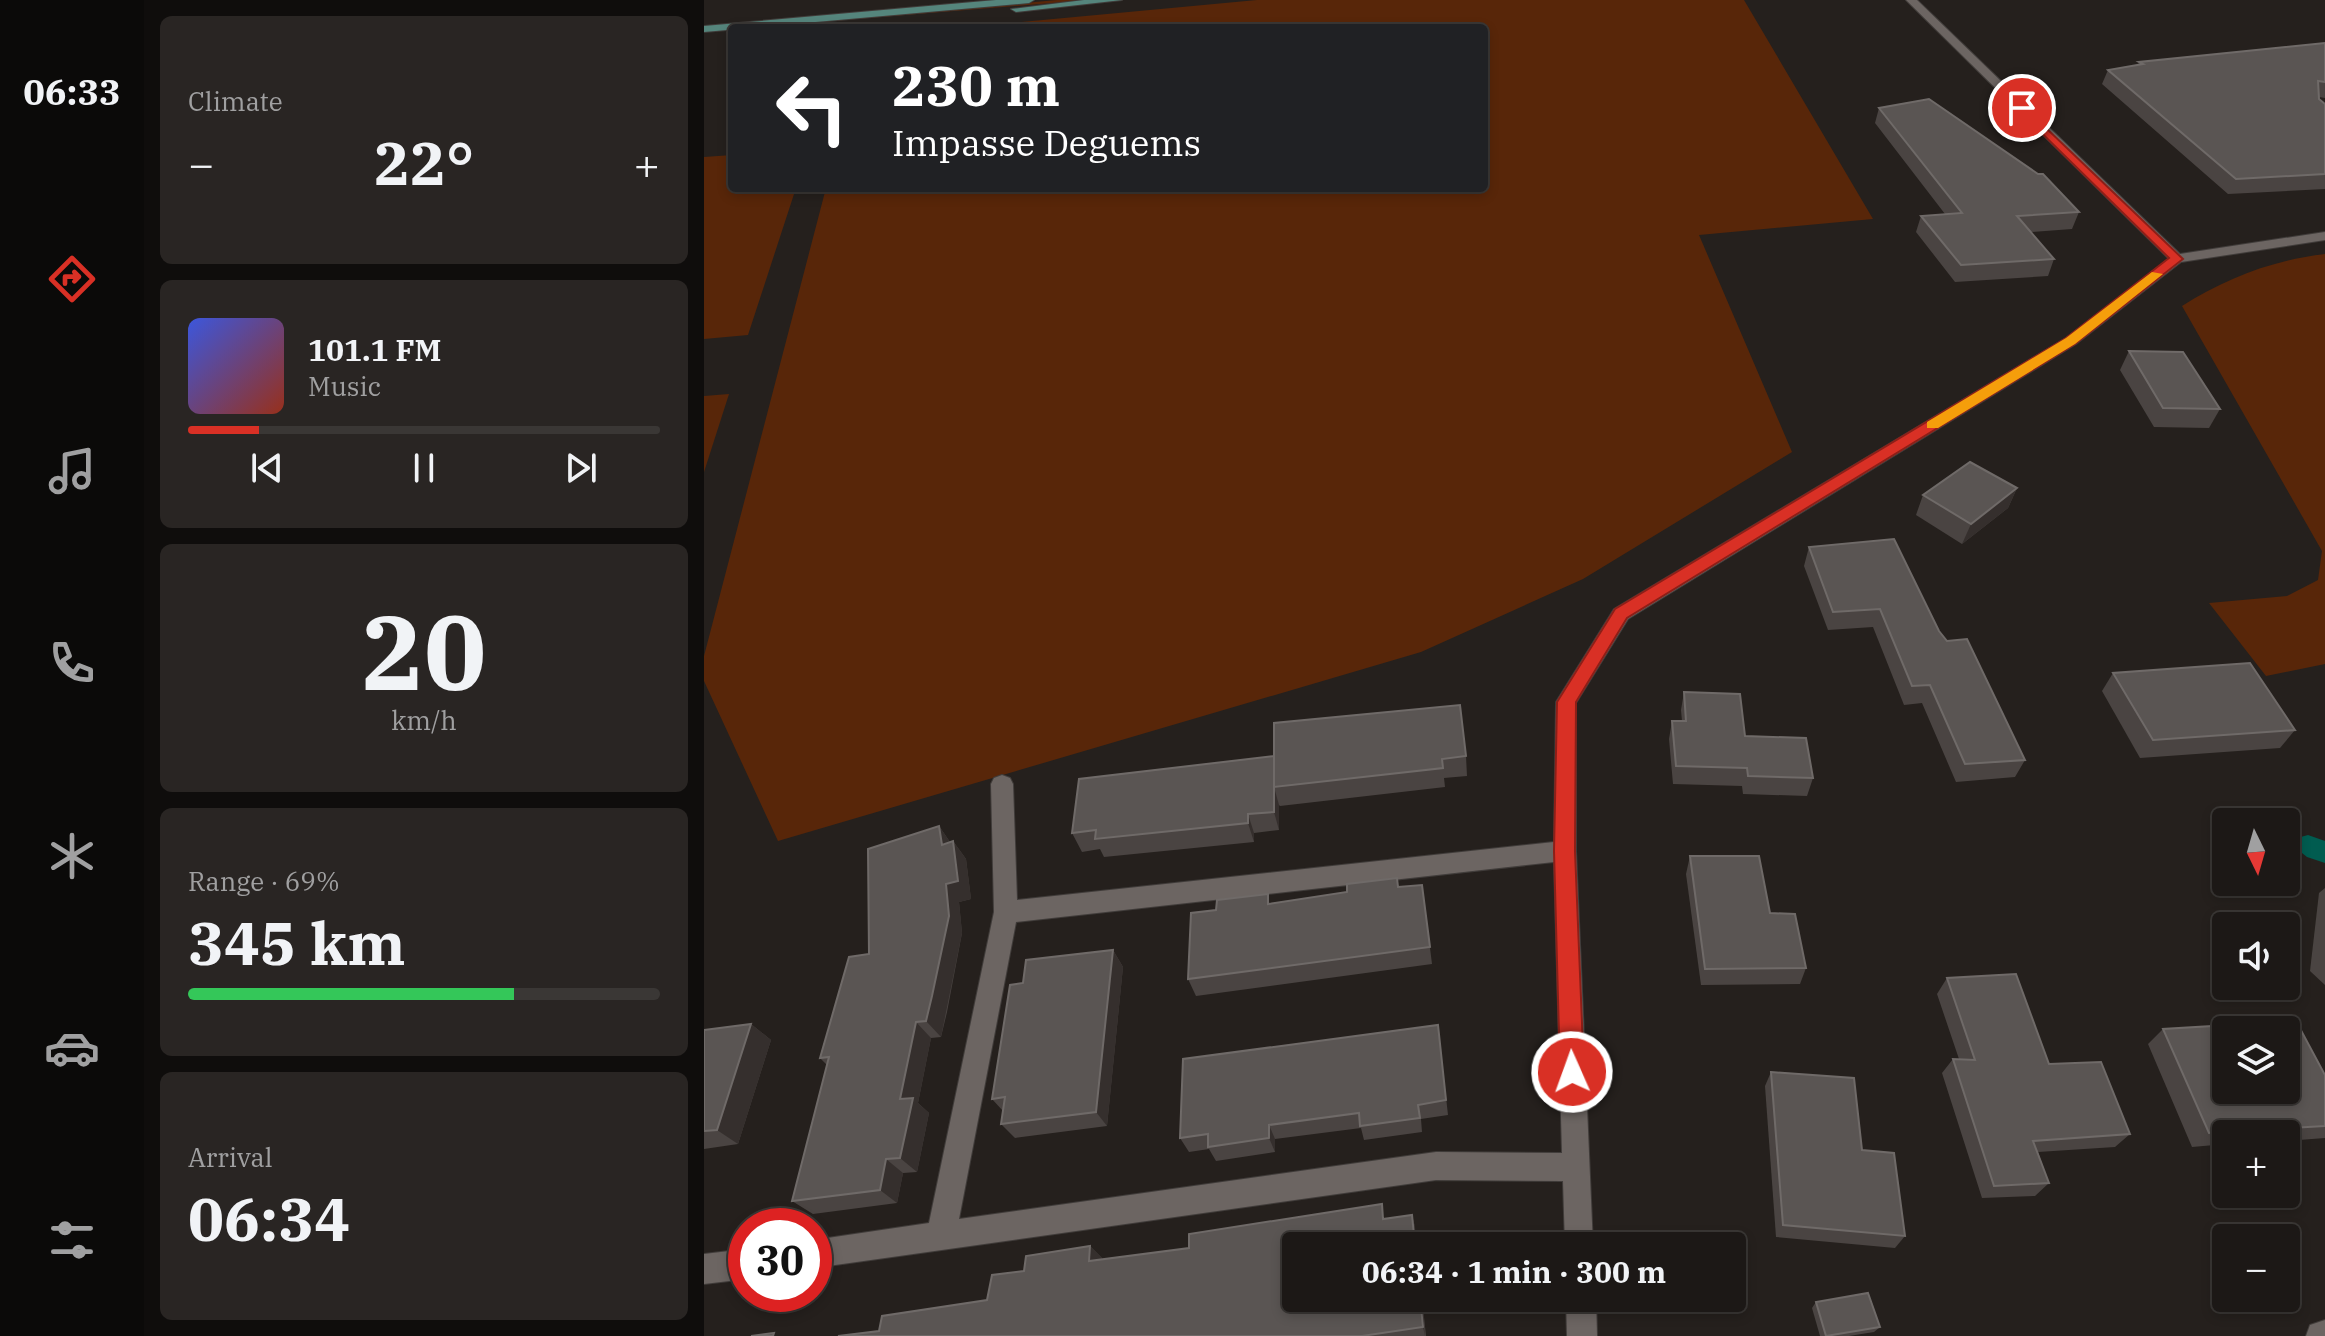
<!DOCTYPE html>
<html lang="en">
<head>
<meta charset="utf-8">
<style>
	body { margin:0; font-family:"IBM Plex Serif",serif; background:#292523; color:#f1f3f6; height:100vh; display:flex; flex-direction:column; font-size:30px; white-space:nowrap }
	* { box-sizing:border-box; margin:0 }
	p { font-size:26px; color:#a0a0a1 }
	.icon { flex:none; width:44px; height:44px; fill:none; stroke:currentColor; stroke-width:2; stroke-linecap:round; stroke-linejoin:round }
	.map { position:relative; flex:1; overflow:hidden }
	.side { display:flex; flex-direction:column; gap:16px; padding:16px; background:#0f0d0c; width:560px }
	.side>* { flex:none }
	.banner { position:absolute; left:24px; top:24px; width:760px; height:168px; border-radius:8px; box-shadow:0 4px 12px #0003,0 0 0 2px #3a3735; background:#202124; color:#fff; overflow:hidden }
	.needle { width:52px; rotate:175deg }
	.fabs { position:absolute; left:1508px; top:808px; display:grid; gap:16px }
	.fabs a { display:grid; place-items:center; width:88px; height:88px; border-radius:8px; background:#1c1816; box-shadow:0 4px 12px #0003,0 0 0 2px #3a3735; font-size:40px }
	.speed { position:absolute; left:24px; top:1208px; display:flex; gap:16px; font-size:40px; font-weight:700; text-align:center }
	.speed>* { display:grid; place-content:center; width:104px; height:104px; border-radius:50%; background:#1c1816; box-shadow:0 4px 12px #0003,0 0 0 2px #3a3735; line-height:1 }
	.speed .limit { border:12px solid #d22; background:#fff; color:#111 }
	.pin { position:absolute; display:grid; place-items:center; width:68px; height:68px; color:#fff; margin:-34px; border:4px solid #fff; border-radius:50%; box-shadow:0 2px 8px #0007 }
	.me { position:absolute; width:88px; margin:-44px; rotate:358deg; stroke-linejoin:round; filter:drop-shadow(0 0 6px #0008) }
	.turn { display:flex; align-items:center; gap:28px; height:168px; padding:0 32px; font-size:36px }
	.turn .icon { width:104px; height:104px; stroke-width:2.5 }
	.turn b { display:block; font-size:56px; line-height:68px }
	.big { font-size:60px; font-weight:700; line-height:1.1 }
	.side .tile { flex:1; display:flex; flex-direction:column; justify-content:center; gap:12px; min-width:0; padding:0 28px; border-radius:12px; background:#292523 }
	.side .dial { align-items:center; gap:0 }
	.dial b { font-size:104px; line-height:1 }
	.song { display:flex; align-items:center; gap:24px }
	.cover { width:96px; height:96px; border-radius:12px; background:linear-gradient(135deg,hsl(230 70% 55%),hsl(10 70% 35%)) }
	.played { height:8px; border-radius:4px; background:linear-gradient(90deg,#d93025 15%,#3a3735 15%) }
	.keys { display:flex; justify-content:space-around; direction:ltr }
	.heat { display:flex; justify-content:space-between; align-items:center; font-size:44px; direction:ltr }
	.charge { height:12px; border-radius:6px; background:linear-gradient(90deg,#34c759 69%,#3a3735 0) }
	.trip { position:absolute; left:578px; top:1232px; width:464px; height:80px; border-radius:8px; background:#1c1816; box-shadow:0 4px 12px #0003,0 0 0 2px #3a3735; font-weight:700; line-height:80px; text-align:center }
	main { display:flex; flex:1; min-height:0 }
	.tabs { display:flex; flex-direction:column; width:144px; justify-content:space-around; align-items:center; background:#0b0a09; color:#a0a0a1 }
	.tabs .icon { width:56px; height:56px }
	.tabs .current { color:#d93025 }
	.tabs b { font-size:36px; color:#f1f3f6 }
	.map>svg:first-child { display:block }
	.green { fill:#582609 }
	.water { fill:#015c50 }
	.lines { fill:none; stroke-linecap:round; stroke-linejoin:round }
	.minor-casing { stroke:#403c3a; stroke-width:2 }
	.tertiary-casing { stroke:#403c3a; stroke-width:2 }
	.secondary-casing { stroke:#403c3a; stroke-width:2 }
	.minor { fill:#6c6562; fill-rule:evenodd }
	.tertiary { fill:#6c6562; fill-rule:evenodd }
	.secondary { fill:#55857c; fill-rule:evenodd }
	.wall { fill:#4a4442 }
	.shaded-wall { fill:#352f2d }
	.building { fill:#5a5553; stroke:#6f6a68; stroke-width:2; fill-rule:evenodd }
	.route { fill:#d93025; stroke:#8d1f18; stroke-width:2 }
	.slow { fill:#f59e0b }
</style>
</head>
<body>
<main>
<nav class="tabs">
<b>06:33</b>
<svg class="icon current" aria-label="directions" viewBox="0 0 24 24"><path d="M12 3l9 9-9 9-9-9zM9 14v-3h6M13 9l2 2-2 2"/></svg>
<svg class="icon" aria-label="music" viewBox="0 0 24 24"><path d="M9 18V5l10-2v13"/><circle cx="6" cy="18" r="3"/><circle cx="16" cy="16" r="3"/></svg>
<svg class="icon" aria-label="phone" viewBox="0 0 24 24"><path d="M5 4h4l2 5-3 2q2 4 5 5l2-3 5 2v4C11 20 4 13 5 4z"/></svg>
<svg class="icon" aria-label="climate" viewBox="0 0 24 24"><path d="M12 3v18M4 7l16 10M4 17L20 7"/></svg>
<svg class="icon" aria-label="car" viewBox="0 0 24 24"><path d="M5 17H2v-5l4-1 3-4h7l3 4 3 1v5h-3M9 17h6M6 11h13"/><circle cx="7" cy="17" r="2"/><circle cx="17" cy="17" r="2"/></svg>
<svg class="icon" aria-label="filters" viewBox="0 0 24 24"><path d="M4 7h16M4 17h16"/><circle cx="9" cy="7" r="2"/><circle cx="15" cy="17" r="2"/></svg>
</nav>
<section class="side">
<div class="tile"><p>Climate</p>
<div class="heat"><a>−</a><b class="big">22°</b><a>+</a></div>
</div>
<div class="tile">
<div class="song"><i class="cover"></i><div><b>101.1 FM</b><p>Music</p></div></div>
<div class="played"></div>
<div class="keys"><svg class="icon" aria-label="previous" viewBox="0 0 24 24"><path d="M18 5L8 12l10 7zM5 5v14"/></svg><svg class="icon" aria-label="pause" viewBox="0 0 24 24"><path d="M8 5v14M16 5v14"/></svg><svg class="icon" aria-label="next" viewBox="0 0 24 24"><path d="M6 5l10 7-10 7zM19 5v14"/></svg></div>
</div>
<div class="tile dial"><b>20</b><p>km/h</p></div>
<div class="tile"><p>Range · 69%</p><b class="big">345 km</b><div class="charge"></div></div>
<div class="tile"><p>Arrival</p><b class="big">06:34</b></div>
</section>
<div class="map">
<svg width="1621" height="1336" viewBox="0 0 1621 1336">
	<rect width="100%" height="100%" fill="#25201d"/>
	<g class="green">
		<polygon points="353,0 384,0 44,28"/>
		<polygon points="553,0 1040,0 1169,219 995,235 1088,452 879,579 717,652 74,841 0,681 0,656 122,188 780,188 780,28 254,28"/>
		<polygon points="28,155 28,188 92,188 44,335 0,339 0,157"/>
		<path d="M 1621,254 L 1621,664 L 1562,676 L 1505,603 L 1583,596 L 1614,580 L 1618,551 L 1478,306 C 1522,278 1569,260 1621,254 Z"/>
		<polygon points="25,394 0,472 0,396"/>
	</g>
	<polygon class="water" points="1604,835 1621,841 1621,863 1603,857 1588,845 1593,838"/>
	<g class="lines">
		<g class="minor-casing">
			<g id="minor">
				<path d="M 1202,0 L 1213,0 L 1476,254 L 1621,232 L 1621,240 L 1477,262 L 1372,344 L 924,619 L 872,703 L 872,851 L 889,1246 L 861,1246 L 859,1181 L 732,1180 L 110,1268 L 110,1240 L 225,1223 L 290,912 L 287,784 L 290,778 L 298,775 L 306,778 L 309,784 L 313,900 L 850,842 L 852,702 L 910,609 L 1362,338 L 1465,259 ZM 850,862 L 858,1153 L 732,1152 L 255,1219 L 312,922 Z"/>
				<polygon points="42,1249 42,1279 0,1284 0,1254"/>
				<polygon points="862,1298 892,1298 893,1336 863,1336"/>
			</g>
		</g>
		<g class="tertiary-casing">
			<polygon id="tertiary" points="1621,1320 1621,1336 1602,1336 1606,1325"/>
		</g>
		<g class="secondary-casing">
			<g id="secondary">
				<polygon points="292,0 330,0 325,3 0,32 0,26"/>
				<polygon points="380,0 418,0 312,12 307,9"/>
			</g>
		</g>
		<use href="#minor" class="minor"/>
		<use href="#tertiary" class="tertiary"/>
		<use href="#secondary" class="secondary"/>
	</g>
	<g class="wall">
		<polygon points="1621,43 1621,98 1615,97 1615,99 1621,104 1621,189 1524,194 1398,84 1404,70 1434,65 1435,62"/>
		<polygon points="1175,108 1375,212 1368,229 1327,232 1350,259 1344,276 1251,282 1212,232 1217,216 1241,214 1171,123"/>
		<polygon points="1425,351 1516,409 1505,428 1450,427 1416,370"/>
		<polygon points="1313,488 1304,508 1258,544 1212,515 1219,495"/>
		<polygon points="1105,547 1235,631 1321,760 1311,777 1252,782 1218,703 1200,705 1169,627 1124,630 1100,566"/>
		<polygon points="1409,673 1591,730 1576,748 1436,758 1398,691"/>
		<polygon points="980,692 1041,736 1109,778 1103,796 1039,794 1038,786 969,784 965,739 968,721 978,721 977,710"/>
		<polygon points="762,756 763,776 740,778 741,787 576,806 575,805 575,830 550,833 550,842 400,857 396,849 378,852 368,833 375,779"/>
		<polygon points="235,826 246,842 249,841 262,859 267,899 255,902 258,933 243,1012 237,1037 227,1038 214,1103 225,1113 213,1172 199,1173 193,1203 109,1214 88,1201 123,1065 116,1058 165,954"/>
		<polygon points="986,856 1066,913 1102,968 1096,984 997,985 982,874"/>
		<polygon points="718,885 728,964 492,996 484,979 567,903"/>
		<polygon points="1621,888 1621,985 1606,971 1615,893"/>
		<polygon points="409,950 419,967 403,1126 311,1138 297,1124 299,1111 288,1099 319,983"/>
		<polygon points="1243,978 1345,1064 1426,1134 1411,1147 1334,1152 1345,1183 1331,1196 1278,1198 1238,1073 1249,1059 1255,1059 1233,994"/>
		<polygon points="47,1024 67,1040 34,1144 0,1149 0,1030"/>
		<polygon points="734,1025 744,1115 717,1119 718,1132 660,1140 657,1128 571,1139 571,1152 512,1161 505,1149 485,1152 476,1138"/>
		<polygon points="1459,1029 1621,1126 1621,1138 1582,1141 1582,1134 1522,1134 1522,1144 1488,1147 1444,1044"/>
		<polygon points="1067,1072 1158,1150 1201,1236 1191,1248 1072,1237 1061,1086"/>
		<polygon points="708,1215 711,1227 592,1298 718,1298 722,1336 134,1336 175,1331 283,1300 320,1271 386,1246 398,1258 398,1259 485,1248"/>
		<polygon points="1112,1302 1176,1327 1170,1332 1145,1336 1116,1336 1108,1308"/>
	</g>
	<g class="shaded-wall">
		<polygon points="1313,488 1304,508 1258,544 1267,524"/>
		<polygon points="570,787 575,805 575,830 570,812"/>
		<polygon points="544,814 550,833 550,842 544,823"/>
		<polygon points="235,826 248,845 238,845"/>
		<polygon points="249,841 262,859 267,899 255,902 258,933 237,1037 222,1021"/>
		<polygon points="409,950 419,967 403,1126 392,1112"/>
		<polygon points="212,1022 227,1038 214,1103 225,1113 213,1172 196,1158 196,1099"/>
		<polygon points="47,1024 67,1040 34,1144 13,1130"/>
		<polygon points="565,1125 571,1139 571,1152 565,1138"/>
		<polygon points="182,1159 199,1173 193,1203 176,1190"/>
		<polygon points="708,1215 711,1227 713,1246 711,1246"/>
		<polygon points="386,1246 398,1258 397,1272 385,1261"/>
		<polygon points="716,1298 718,1298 721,1336 719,1327"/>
	</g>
	<g class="building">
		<polygon points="1621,43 1621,82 1614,81 1615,99 1621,104 1621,174 1532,179 1404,70 1439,64 1435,62"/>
		<polygon points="1225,99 1334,174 1339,174 1375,212 1313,216 1350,259 1257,265 1217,216 1258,213 1175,108"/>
		<polygon points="1425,351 1479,352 1516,409 1459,408"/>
		<polygon points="1266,462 1313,488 1267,524 1219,495"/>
		<polygon points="1190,539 1235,631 1243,641 1263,639 1321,760 1261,764 1226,685 1208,686 1176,609 1129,612 1105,547"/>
		<polygon points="1546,663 1591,730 1449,740 1409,673"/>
		<polygon points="980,692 1036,694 1041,736 1102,738 1109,778 1044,776 1043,768 972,766 968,721 982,721"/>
		<polygon points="756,705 762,756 738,759 739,768 570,787 570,723"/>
		<polygon points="570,756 570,812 544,814 544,823 391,839 392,830 368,833 375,779"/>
		<polygon points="235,826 238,845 249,841 254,881 242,884 245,916 228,996 222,1021 212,1022 196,1099 209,1098 196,1158 182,1159 176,1190 88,1201 125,1057 116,1058 145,957 165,954 164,849"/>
		<polygon points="986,856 1055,856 1066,913 1091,914 1102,968 1001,969"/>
		<polygon points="693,878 694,887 718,885 726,947 484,979 487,913 512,910 513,900 564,894 564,904 643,892 643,884"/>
		<polygon points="409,950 392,1112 297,1124 301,1097 288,1099 306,985 319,983 322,960"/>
		<polygon points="1312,974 1345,1064 1397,1062 1426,1134 1329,1141 1345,1183 1290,1186 1249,1059 1271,1060 1243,978"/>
		<path d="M 1592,1021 L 1621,1075 L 1621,1126 L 1505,1133 L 1459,1029 ZM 1522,1030 L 1582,1030 L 1582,1090 L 1522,1090 Z"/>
		<polygon points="47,1024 13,1130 0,1131 0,1030"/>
		<polygon points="734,1025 742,1100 714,1105 716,1118 656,1126 655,1113 565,1125 565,1138 504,1147 504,1134 476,1138 479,1059"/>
		<polygon points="1067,1072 1150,1078 1158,1150 1190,1153 1201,1236 1079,1225"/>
		<polygon points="678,1204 679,1219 708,1215 711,1246 592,1246 592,1298 716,1298 719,1327 658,1336 134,1336 175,1331 178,1316 283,1300 288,1275 320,1271 322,1256 386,1246 385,1261 485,1248 485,1234"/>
		<polygon points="1164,1293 1176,1327 1122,1336 1112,1302"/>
		<polygon points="70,1333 69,1336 47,1336"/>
	</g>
	<polygon class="route" points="1318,105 1479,259 1371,344 923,618 872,702 871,851 880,1072 877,1080 868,1084 860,1080 856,1072 850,851 853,702 911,609 1362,338 1465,258 1314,110 1312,108"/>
	<polygon class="slow" points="1448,272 1459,274 1371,344 1234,428 1223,428 1223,422 1362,338"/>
</svg>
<div class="fabs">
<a><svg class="needle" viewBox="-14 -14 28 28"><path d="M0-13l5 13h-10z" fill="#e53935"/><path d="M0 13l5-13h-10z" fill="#a0a0a1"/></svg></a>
<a><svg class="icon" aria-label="sound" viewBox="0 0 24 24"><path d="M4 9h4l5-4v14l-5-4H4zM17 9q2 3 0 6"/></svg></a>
<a><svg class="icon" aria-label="layers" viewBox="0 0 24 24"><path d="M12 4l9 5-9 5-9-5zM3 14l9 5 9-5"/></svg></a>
<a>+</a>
<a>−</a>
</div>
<div class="speed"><div class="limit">30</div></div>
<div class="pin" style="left:1318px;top:108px;background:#d93025"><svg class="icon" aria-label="arrive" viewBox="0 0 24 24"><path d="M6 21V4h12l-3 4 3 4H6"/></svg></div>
<svg class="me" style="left:868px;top:1072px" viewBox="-20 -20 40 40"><circle r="17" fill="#d93025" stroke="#fff" stroke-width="3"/><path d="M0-11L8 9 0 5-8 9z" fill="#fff"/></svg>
<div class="trip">06:34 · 1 min · 300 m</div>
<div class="banner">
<div class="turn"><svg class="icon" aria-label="left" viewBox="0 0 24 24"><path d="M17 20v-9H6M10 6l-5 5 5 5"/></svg><div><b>230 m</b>Impasse Deguems</div></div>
</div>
</div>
</main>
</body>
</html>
